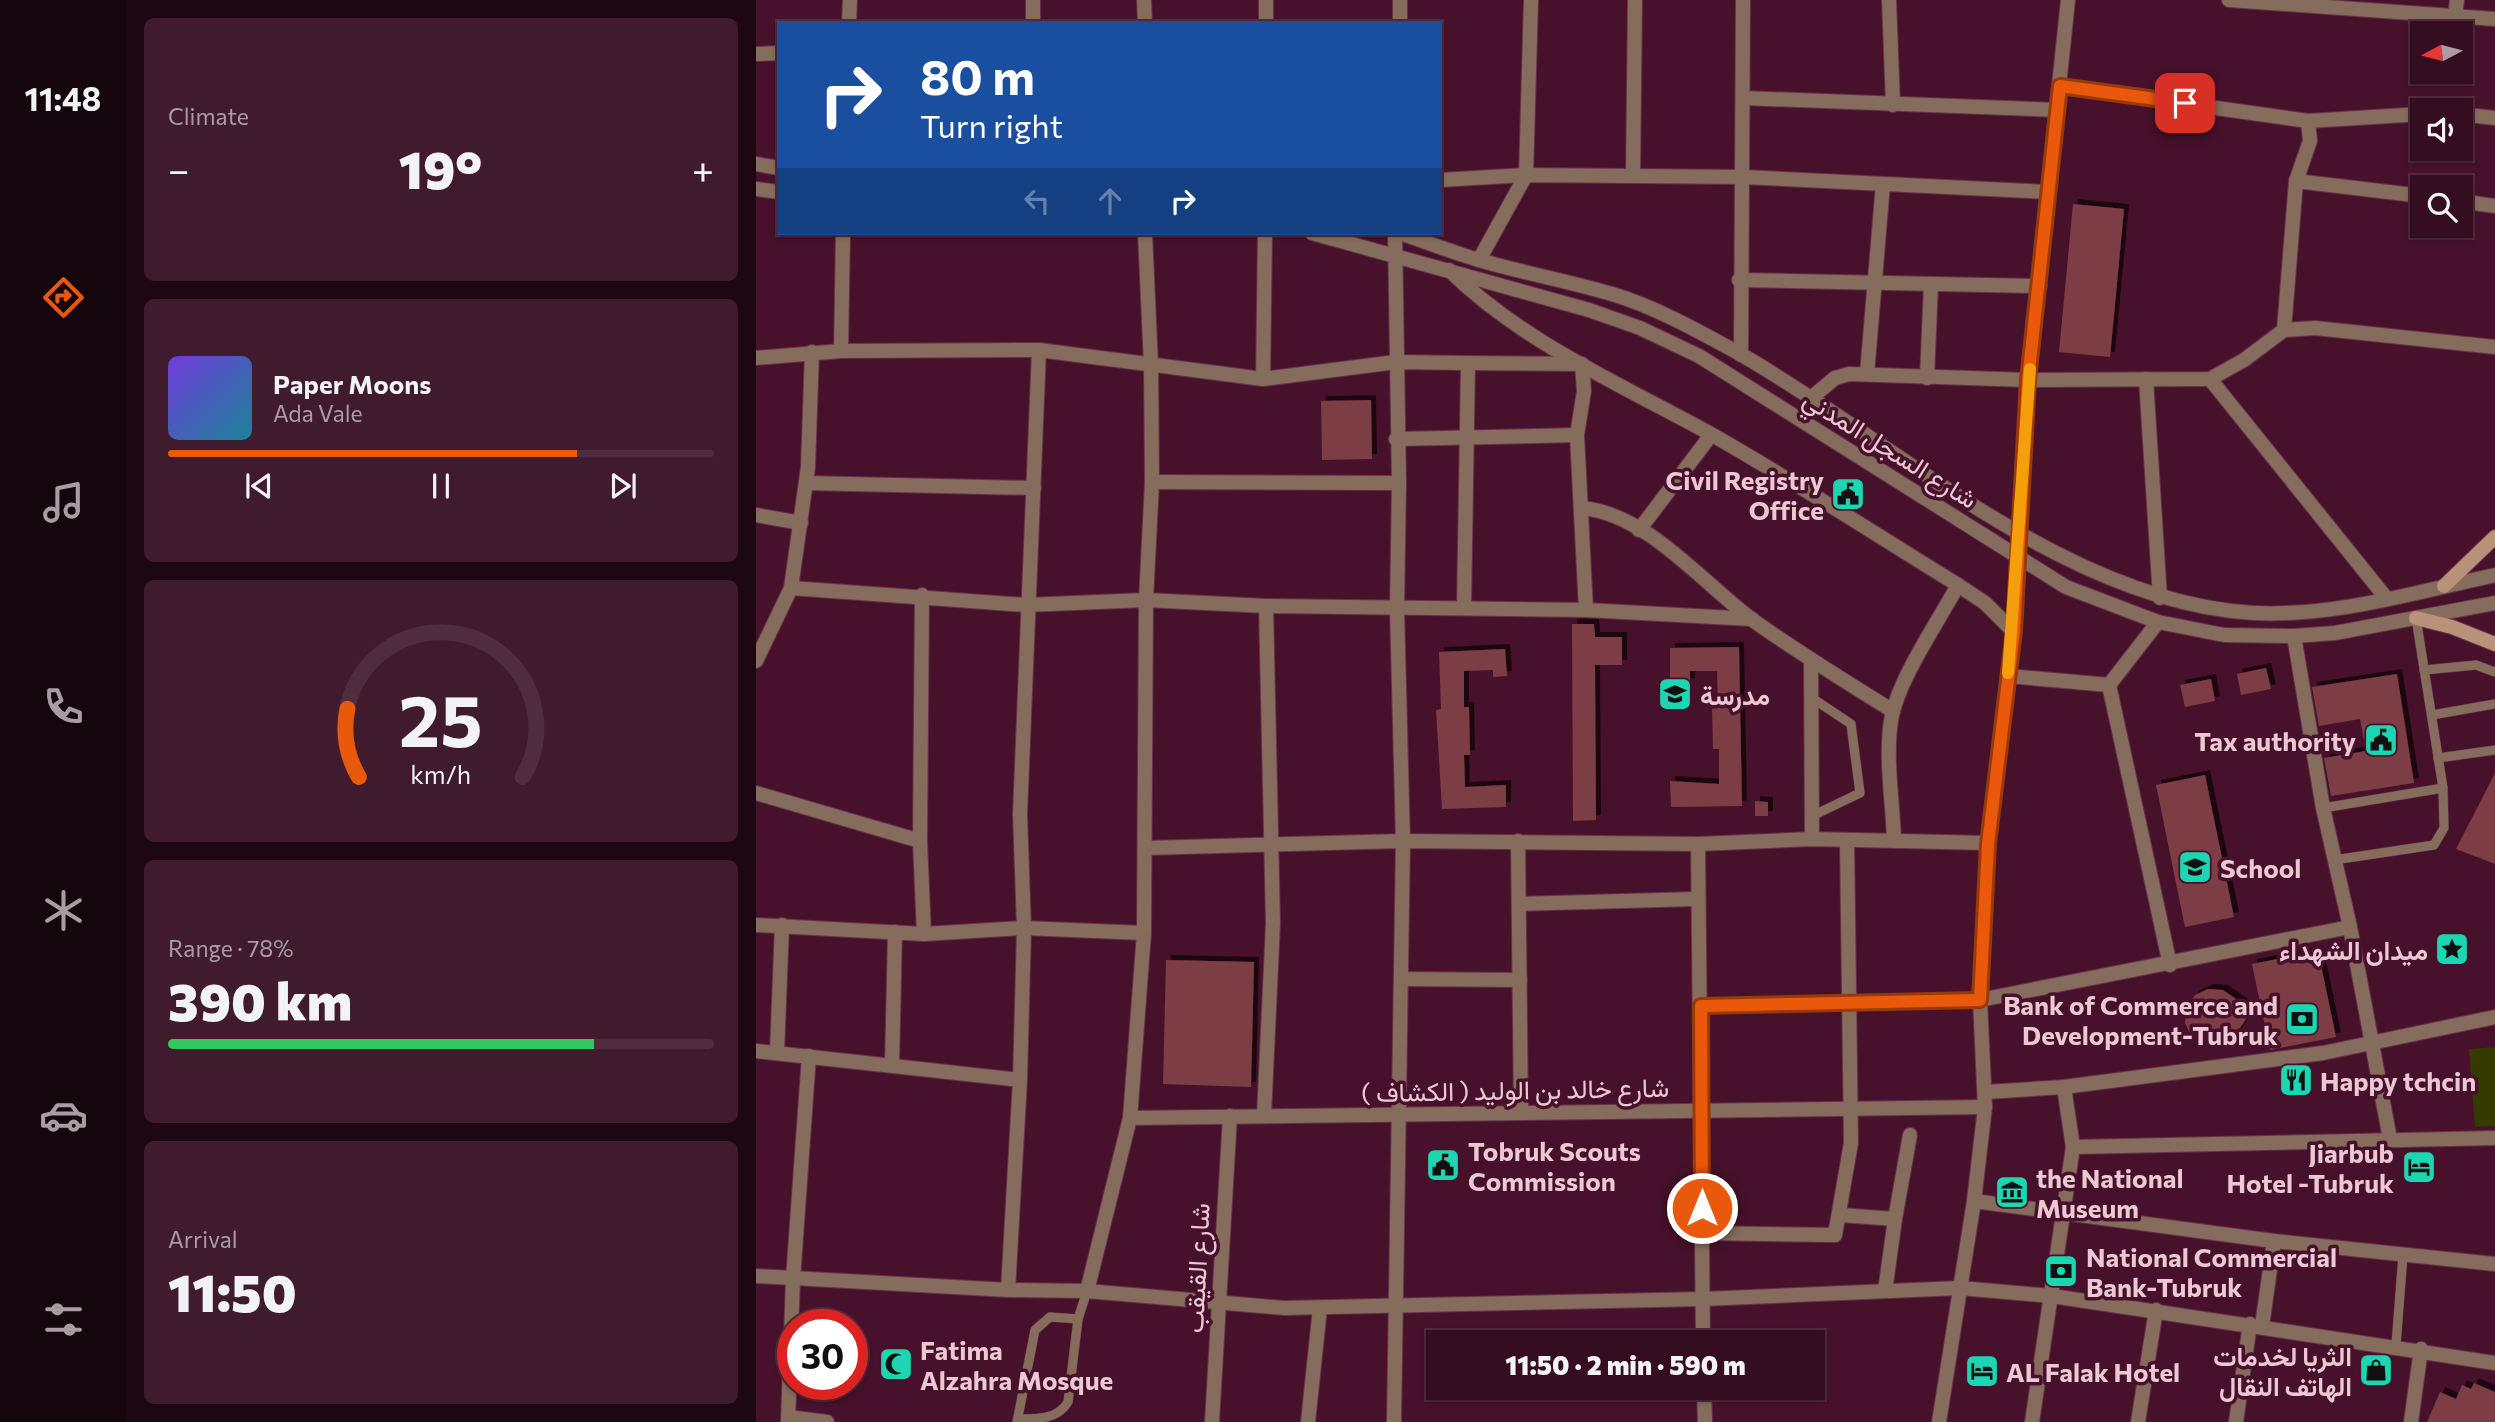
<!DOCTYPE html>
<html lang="en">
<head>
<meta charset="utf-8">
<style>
	body { margin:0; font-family:Commissioner,Vazirmatn,sans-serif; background:#401b2d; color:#f1f3f6; height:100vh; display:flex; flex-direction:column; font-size:26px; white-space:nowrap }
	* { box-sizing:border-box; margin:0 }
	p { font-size:23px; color:#aa9ca5 }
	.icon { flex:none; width:38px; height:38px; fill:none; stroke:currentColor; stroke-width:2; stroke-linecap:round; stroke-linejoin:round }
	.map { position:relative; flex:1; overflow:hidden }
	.details { display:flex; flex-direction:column; gap:18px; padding:18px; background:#1d0712; width:630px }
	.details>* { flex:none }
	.guide { position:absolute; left:21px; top:21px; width:665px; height:214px; border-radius:0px; box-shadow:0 2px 5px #0004,0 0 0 2px #4f2d3e; background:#1a4fa0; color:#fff; overflow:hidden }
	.needle { width:46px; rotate:263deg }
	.buttons { position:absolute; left:1654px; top:21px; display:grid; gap:14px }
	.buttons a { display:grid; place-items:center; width:63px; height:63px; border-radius:0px; background:#350d20; box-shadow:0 2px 5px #0004,0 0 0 2px #4f2d3e; font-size:35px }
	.speed { position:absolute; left:21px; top:1309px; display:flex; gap:14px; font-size:35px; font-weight:700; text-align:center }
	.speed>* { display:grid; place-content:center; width:91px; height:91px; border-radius:50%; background:#350d20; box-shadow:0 2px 5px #0004,0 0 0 2px #4f2d3e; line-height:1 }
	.speed .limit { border:10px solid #d22; background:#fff; color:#111 }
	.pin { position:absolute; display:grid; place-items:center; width:60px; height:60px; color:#fff; margin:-30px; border-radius:14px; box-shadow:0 4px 10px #0006 }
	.me { position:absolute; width:77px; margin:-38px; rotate:0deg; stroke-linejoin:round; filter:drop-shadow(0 0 5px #0008) }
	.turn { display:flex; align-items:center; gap:24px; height:147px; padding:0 28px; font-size:32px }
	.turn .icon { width:91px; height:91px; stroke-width:2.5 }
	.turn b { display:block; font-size:49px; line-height:60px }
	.lanes { display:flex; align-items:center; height:66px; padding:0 28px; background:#0003; justify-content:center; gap:35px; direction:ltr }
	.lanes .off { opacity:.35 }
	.big { font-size:52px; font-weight:800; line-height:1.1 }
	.details .tile { flex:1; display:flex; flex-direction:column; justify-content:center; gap:10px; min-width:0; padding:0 24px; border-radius:10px; background:#401b2d }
	.details .dial { align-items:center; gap:0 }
	.dial svg { height:182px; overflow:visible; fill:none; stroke:#4f2d3e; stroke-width:7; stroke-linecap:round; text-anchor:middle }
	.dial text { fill:#f1f3f6; stroke:none }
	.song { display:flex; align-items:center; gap:21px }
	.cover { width:84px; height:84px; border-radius:10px; background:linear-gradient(135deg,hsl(260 70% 55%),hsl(190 70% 35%)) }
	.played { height:7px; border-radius:4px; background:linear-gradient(90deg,#ea580c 75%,#4f2d3e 75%) }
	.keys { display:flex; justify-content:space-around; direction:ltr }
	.heat { display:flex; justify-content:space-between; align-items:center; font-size:38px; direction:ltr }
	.charge { height:10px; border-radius:5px; background:linear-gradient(90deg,#34c759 78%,#4f2d3e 0) }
	.trip { position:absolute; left:670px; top:1330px; width:399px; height:70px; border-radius:0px; background:#350d20; box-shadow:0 2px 5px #0004,0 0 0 2px #4f2d3e; font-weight:800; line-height:70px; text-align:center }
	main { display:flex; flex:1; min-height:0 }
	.tab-bar { display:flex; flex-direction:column; width:126px; justify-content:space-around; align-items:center; background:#15050d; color:#aa9ca5 }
	.tab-bar .icon { width:49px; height:49px }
	.tab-bar .on { color:#ea580c }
	.tab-bar b { font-size:32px; color:#f1f3f6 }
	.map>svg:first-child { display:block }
	.green { fill:#353a00 }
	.building { fill:#7b3d44; filter:url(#shadow) }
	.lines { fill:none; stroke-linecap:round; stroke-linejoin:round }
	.service-casing { stroke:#65324a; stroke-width:10 }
	.minor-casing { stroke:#65324a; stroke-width:16 }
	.tertiary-casing { stroke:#65324a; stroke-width:16 }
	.secondary-casing { stroke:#65324a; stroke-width:16 }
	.service { stroke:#856c5c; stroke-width:9 }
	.minor { stroke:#856c5c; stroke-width:14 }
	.tertiary { stroke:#856c5c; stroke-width:14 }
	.secondary { stroke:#b99279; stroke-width:14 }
	.route-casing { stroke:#983908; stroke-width:18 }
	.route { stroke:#ea580c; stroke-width:12 }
	.slow { stroke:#f59e0b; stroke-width:12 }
	.labels { text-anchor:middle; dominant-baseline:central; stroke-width:7; stroke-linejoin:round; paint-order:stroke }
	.street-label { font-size:26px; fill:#ecc8d5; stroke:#47112b }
	.poi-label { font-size:26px; font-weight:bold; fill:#ecc8d5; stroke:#47112b; text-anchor:start }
</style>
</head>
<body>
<main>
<nav class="tab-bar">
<b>11:48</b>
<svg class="icon on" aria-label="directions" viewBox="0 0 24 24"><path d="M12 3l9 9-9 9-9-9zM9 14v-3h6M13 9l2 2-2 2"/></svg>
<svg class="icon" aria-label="music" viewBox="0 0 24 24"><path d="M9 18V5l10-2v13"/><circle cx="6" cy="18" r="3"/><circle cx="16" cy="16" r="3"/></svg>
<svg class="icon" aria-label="phone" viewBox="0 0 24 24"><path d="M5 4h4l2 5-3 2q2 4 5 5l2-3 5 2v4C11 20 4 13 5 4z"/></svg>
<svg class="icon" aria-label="climate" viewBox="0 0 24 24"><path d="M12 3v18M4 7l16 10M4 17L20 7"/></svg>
<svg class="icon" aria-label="car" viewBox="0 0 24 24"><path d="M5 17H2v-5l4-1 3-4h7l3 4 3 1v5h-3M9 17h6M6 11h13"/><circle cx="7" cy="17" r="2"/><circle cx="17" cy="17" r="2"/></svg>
<svg class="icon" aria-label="filters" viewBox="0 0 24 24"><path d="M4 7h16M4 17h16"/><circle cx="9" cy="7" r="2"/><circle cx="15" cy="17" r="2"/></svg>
</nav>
<section class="details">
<div class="tile"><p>Climate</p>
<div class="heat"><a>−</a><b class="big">19°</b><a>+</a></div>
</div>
<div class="tile">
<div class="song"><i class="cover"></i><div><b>Paper Moons</b><p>Ada Vale</p></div></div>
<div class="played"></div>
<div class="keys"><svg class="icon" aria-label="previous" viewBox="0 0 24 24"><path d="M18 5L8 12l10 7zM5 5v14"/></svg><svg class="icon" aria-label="pause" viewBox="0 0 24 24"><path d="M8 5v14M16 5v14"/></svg><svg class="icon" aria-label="next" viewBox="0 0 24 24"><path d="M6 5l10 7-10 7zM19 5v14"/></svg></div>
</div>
<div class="tile dial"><svg viewBox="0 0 100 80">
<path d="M14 69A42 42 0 1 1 86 69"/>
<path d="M14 69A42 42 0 0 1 9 39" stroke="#ea580c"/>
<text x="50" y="56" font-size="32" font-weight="700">25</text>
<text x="50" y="72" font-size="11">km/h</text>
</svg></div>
<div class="tile"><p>Range · 78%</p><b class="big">390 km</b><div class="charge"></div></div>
<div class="tile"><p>Arrival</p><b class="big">11:50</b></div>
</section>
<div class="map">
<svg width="1739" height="1422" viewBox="0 0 1739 1422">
	<defs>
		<filter id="shadow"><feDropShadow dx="5" dy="-5" stdDeviation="0" flood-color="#0009"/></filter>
	</defs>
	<rect width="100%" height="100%" fill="#47112b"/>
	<polygon class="green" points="1739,1047 1739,1126 1719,1127 1713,1049"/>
	<g class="building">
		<polygon points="1317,204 1368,209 1354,357 1303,352"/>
		<polygon points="615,400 616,459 566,460 565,401"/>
		<polygon points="816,624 838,624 839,637 866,637 866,665 839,665 840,820 817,821"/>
		<polygon points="983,647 986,806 915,807 914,781 963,784 963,749 957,749 956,708 962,708 961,671 934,671 934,683 914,683 914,648"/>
		<polygon points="749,649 751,676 737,677 737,670 708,671 708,707 713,707 714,755 708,755 709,787 750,785 750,807 686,809 680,710 685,709 683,652"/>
		<polygon points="1510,668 1515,689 1485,695 1481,674"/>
		<polygon points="1641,674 1658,783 1575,796 1568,758 1610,751 1604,719 1563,726 1556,687"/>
		<polygon points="1455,679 1459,701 1429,707 1424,685"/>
		<polygon points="1739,773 1739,864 1700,849"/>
		<polygon points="1449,775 1478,917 1429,927 1400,785"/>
		<polygon points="999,801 1012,802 1012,816 999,816"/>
		<polygon points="1562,951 1580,1037 1514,1050 1496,964"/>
		<polygon points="410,960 498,962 495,1087 407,1084"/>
		<polygon points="1452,989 1467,990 1496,1010 1476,1040 1463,1046 1448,1045 1435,1036 1429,1023 1430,1007 1439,995"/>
		<polygon points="1718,1383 1739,1392 1739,1422 1671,1422 1684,1392 1700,1399 1706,1385 1715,1389"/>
	</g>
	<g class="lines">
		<g class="service-casing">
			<g id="service">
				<polyline points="1668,670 1720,665 1739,672"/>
				<polyline points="1676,715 1739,704"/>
				<polyline points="1682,758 1739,750"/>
				<polyline points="1567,808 1687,788"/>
				<polyline points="1056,816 1104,793 1095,724 1056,698"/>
				<polyline points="1578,860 1678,845 1688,828 1687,788 1660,618"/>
				<polyline points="1640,1345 1647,1255"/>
				<path d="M 262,1419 C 281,1419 301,1420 312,1402 L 322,1319"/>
				<polyline points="261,1422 279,1330 294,1317 322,1319 331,1291"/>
			</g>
		</g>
		<g class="minor-casing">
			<g id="minor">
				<polyline points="388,0 389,23"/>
				<polyline points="1133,0 1137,105"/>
				<polyline points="1473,0 1739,19"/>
				<polyline points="1699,17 1701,0"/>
				<polyline points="93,23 94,0"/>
				<polyline points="277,23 277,0"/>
				<polyline points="510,23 510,0"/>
				<polyline points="644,23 644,0"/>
				<polyline points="0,54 23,53"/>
				<polyline points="1304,86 1552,121 1666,114"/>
				<polyline points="987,98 1302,110"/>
				<polyline points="1704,114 1739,118"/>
				<polyline points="877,175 879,0"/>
				<polyline points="684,180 770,175 987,177 1293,192"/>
				<polyline points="1540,181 1666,196"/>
				<polyline points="1704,201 1739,206"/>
				<polyline points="723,260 770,175 775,0"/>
				<path d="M 693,270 C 766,342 864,384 953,433 C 1038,481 1119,534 1202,585 L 1229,603 L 1257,631"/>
				<polyline points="983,280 1284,286"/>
				<polyline points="1528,330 1540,181 1554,141 1552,121"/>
				<polyline points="85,351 87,233"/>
				<polyline points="985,355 987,0"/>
				<polyline points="0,358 85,351 283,350 507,379 640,362 712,363 708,608"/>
				<polyline points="712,363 826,364 828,391 821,435 830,610"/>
				<polyline points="1111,374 1127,184"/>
				<polyline points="1171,378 1175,284"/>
				<polyline points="507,379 509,233"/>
				<polyline points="1390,379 1404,598"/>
				<polyline points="1454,379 1631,599"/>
				<polyline points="1055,398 1079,378 1093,374 1272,380 1454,379 1488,360 1528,330 1559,328 1739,347"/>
				<polyline points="640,439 821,435"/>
				<polyline points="396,482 643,483"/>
				<polyline points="50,483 278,488"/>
				<path d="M 826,508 C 892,514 947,584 998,621 C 1043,653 1090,682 1137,711"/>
				<polyline points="0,515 45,523"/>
				<polyline points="883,530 955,435"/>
				<polyline points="35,588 270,605 390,600 510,606 830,610 996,619"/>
				<polyline points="166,595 164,841 168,934"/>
				<polyline points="1538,636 1567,808 1594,927 1634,1139"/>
				<polyline points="1055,660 1056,839"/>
				<polyline points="0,661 35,588 52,467 56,352"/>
				<polyline points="1252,676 1353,685"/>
				<polyline points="1353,685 1414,965"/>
				<polyline points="1353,685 1402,622"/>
				<polyline points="0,793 164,841"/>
				<polyline points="762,841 765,1113"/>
				<path d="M 1138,841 C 1137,803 1129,759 1135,721 C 1141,681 1182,622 1202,585"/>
				<polyline points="942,844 947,1342"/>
				<polyline points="389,848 647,841 942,844 1056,839 1232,843"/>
				<polyline points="763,904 940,899"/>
				<polyline points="0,925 168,934 268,928 388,933"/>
				<polyline points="645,979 764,980"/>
				<polyline points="945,1006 1224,1000 1594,927"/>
				<polyline points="0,1051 264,1080"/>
				<polyline points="21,1053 26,925"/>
				<polyline points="136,1065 139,932"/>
				<polyline points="1230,1092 1308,1087 1567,1053 1739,1017"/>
				<polyline points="508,1116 517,923 510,606"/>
				<polyline points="374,1118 1229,1107"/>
				<polyline points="1317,1147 1739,1138"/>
				<polyline points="1218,1201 1518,1241 1739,1264"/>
				<polyline points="1085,1215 1139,1219 1129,1291"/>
				<polyline points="1139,1219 1154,1135"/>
				<polyline points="946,1233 1079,1235 1095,1143 1091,840"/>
				<polyline points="0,1276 252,1290 331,1291 528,1308 947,1299 1204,1288 1296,1296 1739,1363"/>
				<polyline points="252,1290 264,1080 268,928 264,814 283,350"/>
				<polyline points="331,1291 374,1118 388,933 390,600 396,482 395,365 389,233"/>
				<polyline points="1506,1326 1518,1241"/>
				<polyline points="948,1388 949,1422"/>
				<polyline points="32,1417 71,1422"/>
				<polyline points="32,1422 37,1279 53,1056"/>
				<polyline points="456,1422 474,1116"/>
				<polyline points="552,1422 564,1308"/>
				<polyline points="638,1422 647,841 641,609 643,483 639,233"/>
				<polyline points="1183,1422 1218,1201 1229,1107 1224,1000 1232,843 1257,631 1272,380 1312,0"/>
				<polyline points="1276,1422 1317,1147 1308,1087"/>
				<polyline points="1382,1422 1400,1310"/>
				<polyline points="1480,1422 1494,1324"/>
				<polyline points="1655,1422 1665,1349"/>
			</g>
		</g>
		<g class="tertiary-casing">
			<g id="tertiary">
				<polyline points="0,164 23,168"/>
				<polyline points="0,189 23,192"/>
				<polyline points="556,233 833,310 884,328 943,356 1310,587 1402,622 1468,635 1538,636 1579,633 1739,603"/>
				<path d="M 644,233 C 670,242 696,252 723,260 C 767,273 812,281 856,294 C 900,307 946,333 986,355 C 1142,445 1312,603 1498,613 C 1579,617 1660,592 1739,575"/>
			</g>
		</g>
		<g class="secondary-casing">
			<g id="secondary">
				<polyline points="1688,586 1739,537"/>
				<polyline points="1660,618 1696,627 1739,644"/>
			</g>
		</g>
		<use href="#service" class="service"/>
		<use href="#minor" class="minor"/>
		<use href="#tertiary" class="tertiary"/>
		<use href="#secondary" class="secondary"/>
	</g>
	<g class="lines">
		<g class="route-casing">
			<polyline id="route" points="946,1208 945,1006 1224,1000 1232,844 1258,631 1272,380 1304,86 1429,103"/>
		</g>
		<use href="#route" class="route"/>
		<polyline class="slow" points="1252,673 1274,369"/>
	</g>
	<defs>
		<g id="civic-square" transform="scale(1.75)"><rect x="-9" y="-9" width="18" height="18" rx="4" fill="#1cd5b1" stroke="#47112b"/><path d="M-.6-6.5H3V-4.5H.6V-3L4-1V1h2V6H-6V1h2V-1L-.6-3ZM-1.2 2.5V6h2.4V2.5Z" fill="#111"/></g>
		<g id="school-square" transform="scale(1.75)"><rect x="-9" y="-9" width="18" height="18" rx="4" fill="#1cd5b1" stroke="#47112b"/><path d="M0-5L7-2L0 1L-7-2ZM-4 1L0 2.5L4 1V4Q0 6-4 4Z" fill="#111"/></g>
		<g id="sight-square" transform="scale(1.75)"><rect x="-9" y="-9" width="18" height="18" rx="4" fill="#1cd5b1" stroke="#47112b"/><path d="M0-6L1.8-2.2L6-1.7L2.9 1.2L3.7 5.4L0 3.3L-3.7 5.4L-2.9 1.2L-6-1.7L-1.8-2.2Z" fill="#111"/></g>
		<g id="bank-square" transform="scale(1.75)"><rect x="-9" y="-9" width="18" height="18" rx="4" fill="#1cd5b1" stroke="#47112b"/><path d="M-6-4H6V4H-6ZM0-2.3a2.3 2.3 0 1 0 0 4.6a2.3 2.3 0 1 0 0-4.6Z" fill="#111"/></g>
		<g id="restaurant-square" transform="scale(1.75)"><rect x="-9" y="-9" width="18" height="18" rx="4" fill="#1cd5b1" stroke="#47112b"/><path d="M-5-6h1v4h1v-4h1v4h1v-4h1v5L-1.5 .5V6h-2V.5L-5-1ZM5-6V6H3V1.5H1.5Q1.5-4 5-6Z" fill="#111"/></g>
		<g id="hotel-square" transform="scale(1.75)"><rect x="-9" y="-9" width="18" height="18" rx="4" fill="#1cd5b1" stroke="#47112b"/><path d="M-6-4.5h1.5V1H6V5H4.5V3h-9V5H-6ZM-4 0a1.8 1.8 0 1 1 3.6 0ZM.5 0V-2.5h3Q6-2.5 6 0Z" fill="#111"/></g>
		<g id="museum-square" transform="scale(1.75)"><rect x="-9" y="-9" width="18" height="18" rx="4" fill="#1cd5b1" stroke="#47112b"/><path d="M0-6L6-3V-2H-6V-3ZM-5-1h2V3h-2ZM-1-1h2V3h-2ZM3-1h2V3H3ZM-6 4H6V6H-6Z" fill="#111"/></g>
		<g id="mosque-square" transform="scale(1.75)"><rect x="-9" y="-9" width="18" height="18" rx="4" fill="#1cd5b1" stroke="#47112b"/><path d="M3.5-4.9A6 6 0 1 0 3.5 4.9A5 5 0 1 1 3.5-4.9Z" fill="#111"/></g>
		<g id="shop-square" transform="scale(1.75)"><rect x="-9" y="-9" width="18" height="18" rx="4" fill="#1cd5b1" stroke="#47112b"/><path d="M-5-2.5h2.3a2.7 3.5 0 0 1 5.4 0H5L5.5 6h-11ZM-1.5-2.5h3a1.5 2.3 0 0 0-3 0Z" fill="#111"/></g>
	</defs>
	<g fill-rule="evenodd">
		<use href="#civic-square" x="1092" y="494"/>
		<use href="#school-square" x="919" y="694"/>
		<use href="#civic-square" x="1625" y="740"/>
		<use href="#school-square" x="1439" y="867"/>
		<use href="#sight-square" x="1696" y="949"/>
		<use href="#bank-square" x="1546" y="1019"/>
		<use href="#restaurant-square" x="1540" y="1080"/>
		<use href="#civic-square" x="687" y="1165"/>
		<use href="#hotel-square" x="1663" y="1167"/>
		<use href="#museum-square" x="1256" y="1192"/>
		<use href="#bank-square" x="1305" y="1271"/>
		<use href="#mosque-square" x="140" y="1364"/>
		<use href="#shop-square" x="1620" y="1370"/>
		<use href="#hotel-square" x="1226" y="1371"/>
	</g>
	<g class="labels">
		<g class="street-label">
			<text transform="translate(1135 448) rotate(32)">شارع السجل المدني</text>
			<text transform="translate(759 1089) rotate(-1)">شارع خالد بن الوليد ( الكشاف )</text>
			<text transform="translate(440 1268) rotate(-87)">شارع القيقب</text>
		</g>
		<g class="poi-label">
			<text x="1068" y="479" text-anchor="end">Civil Registry<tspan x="1068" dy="30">Office</tspan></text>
			<text x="944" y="694">مدرسة</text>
			<text x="1600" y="740" text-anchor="end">Tax authority</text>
			<text x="1464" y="867">School</text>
			<text x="1672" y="949" text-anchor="end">ميدان الشهداء</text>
			<text x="1522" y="1004" text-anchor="end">Bank of Commerce and<tspan x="1522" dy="30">Development-Tubruk</tspan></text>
			<text x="1564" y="1080">Happy tchcin</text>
			<text x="712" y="1150">Tobruk Scouts<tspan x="712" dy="30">Commission</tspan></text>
			<text x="1638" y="1152" text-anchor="end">Jiarbub<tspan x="1638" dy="30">Hotel -Tubruk</tspan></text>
			<text x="1280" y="1177">the National<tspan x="1280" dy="30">Museum</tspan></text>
			<text x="1330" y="1256">National Commercial<tspan x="1330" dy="30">Bank-Tubruk</tspan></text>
			<text x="164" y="1349">Fatima<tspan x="164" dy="30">Alzahra Mosque</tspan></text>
			<text x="1596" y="1355" text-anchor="end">الثريا لخدمات<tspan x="1596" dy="30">الهاتف النقال</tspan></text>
			<text x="1250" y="1371">AL Falak Hotel</text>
		</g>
	</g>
</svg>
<div class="buttons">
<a><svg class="needle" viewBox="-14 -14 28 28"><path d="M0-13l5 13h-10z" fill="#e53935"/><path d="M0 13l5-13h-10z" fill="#aa9ca5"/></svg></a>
<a><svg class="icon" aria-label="sound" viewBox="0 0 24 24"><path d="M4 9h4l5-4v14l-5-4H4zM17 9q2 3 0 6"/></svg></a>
<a><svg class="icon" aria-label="search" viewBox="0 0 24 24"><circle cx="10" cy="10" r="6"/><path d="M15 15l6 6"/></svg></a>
</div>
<div class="speed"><div class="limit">30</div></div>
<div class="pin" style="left:1429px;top:103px;background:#d93025"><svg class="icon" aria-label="arrive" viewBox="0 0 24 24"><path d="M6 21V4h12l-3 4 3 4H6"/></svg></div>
<svg class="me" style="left:946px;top:1208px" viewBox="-20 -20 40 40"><circle r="17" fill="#ea580c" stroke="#fff" stroke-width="3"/><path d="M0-11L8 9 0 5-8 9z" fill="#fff"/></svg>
<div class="trip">11:50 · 2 min · 590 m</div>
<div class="guide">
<div class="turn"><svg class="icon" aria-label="right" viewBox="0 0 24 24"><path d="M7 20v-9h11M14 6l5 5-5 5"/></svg><div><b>80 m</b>Turn right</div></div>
<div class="lanes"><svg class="icon off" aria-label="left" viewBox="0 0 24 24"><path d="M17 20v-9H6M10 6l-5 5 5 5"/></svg><svg class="icon off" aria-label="ahead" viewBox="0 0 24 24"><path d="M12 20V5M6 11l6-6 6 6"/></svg><svg class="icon" aria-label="right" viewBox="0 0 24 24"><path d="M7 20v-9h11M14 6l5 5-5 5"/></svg></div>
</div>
</div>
</main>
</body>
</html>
